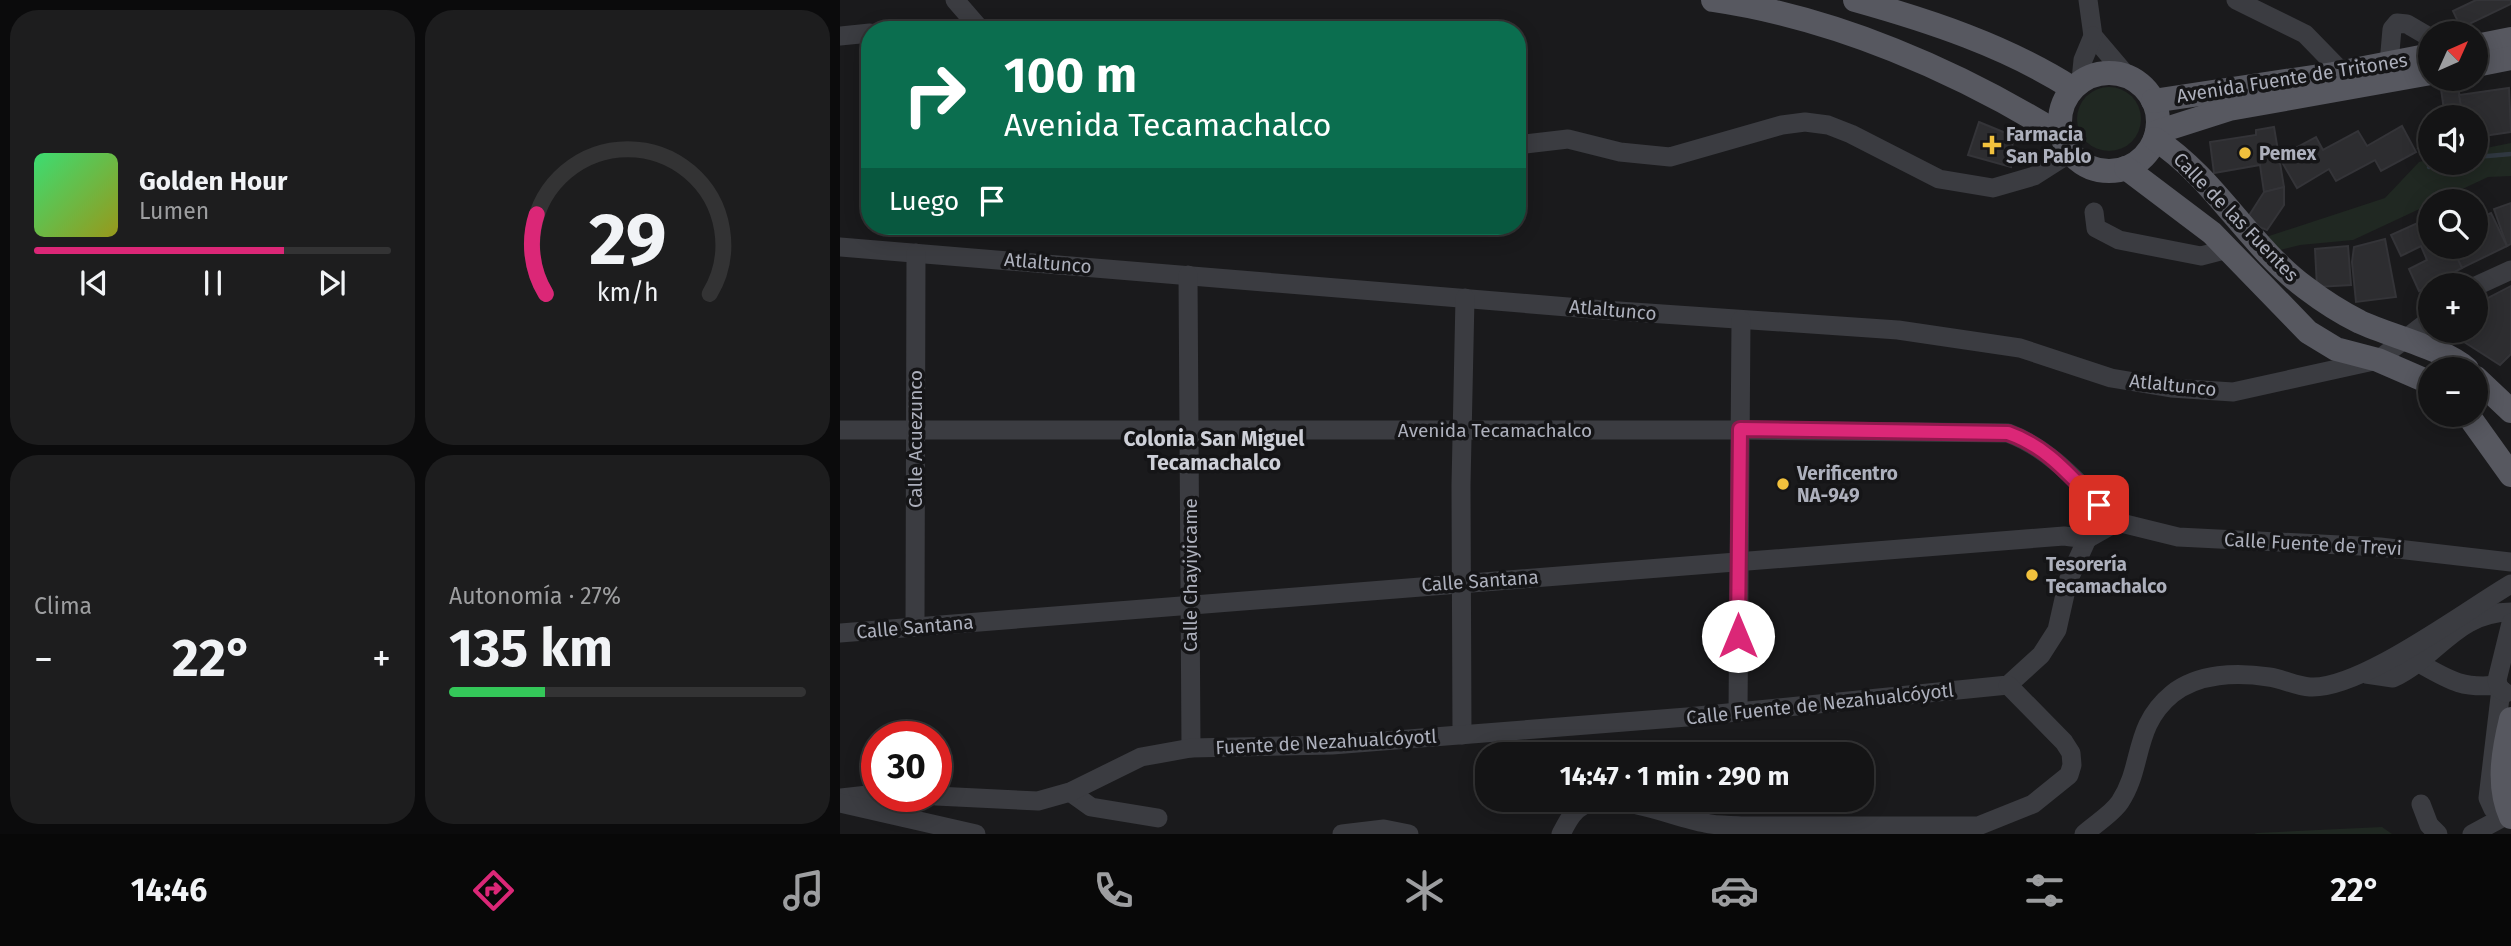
<!DOCTYPE html>
<html lang="es">
<head>
<meta charset="utf-8">
<style>
	body { margin:0; font-family:"Fira Sans",sans-serif; background:#1d1d1e; color:#f1f3f6; height:100vh; display:flex; flex-direction:column; font-size:26px; white-space:nowrap }
	* { box-sizing:border-box; margin:0 }
	p { font-size:23px; color:#9d9ea0 }
	.icon { flex:none; width:38px; height:38px; fill:none; stroke:currentColor; stroke-width:2; stroke-linecap:round; stroke-linejoin:round }
	.map { position:relative; flex:1; overflow:hidden }
	.panel { display:flex; flex-direction:column; gap:10px; padding:10px; background:#0b0b0c; width:840px }
	.panel>* { flex:none }
	.hud { position:absolute; left:21px; top:21px; width:665px; height:214px; border-radius:28px; box-shadow:0 4px 18px #0003,0 0 0 2px #333334; background:#0b6e4f; color:#fff; overflow:hidden }
	.needle { width:46px; rotate:45deg }
	.fabs { position:absolute; left:1578px; top:21px; display:grid; gap:14px }
	.fabs a { display:grid; place-items:center; width:70px; height:70px; border-radius:50%; background:#141415; box-shadow:0 4px 18px #0003,0 0 0 2px #333334; font-size:35px }
	.speed { position:absolute; left:21px; top:721px; display:flex; gap:14px; font-size:35px; font-weight:700; text-align:center }
	.speed>* { display:grid; place-content:center; width:91px; height:91px; border-radius:50%; background:#141415; box-shadow:0 4px 18px #0003,0 0 0 2px #333334; line-height:1 }
	.speed .limit { border:10px solid #d22; background:#fff; color:#111 }
	.pin { position:absolute; display:grid; place-items:center; width:60px; height:60px; color:#fff; margin:-30px; border-radius:14px; box-shadow:0 4px 10px #0006 }
	.me { position:absolute; width:77px; margin:-38px; rotate:0deg; stroke-linejoin:round; filter:drop-shadow(0 0 5px #0008) }
	.turn { display:flex; align-items:center; gap:24px; height:147px; padding:0 28px; font-size:32px }
	.turn .icon { width:91px; height:91px; stroke-width:2.5 }
	.turn b { display:block; font-size:49px; line-height:60px }
	.then { display:flex; align-items:center; height:66px; padding:0 28px; background:#0003; gap:14px; font-size:26px }
	.big { font-size:52px; font-weight:700; line-height:1.1 }
	.panel .tile { flex:1; display:flex; flex-direction:column; justify-content:center; gap:10px; min-width:0; padding:0 24px; border-radius:28px; background:#1d1d1e }
	.panel .dial { align-items:center; gap:0 }
	.dial svg { height:182px; overflow:visible; fill:none; stroke:#333334; stroke-width:7; stroke-linecap:round; text-anchor:middle }
	.dial text { fill:#f1f3f6; stroke:none }
	.song { display:flex; align-items:center; gap:21px }
	.cover { width:84px; height:84px; border-radius:10px; background:linear-gradient(135deg,hsl(140 70% 55%),hsl(60 70% 35%)) }
	.played { height:7px; border-radius:4px; background:linear-gradient(90deg,#db2777 70%,#333334 70%) }
	.keys { display:flex; justify-content:space-around; direction:ltr }
	.heat { display:flex; justify-content:space-between; align-items:center; font-size:38px; direction:ltr }
	.charge { height:10px; border-radius:5px; background:linear-gradient(90deg,#34c759 27%,#333334 0) }
	.panel .tiles { flex:1; display:grid; gap:10px; grid-template-columns:repeat(2,1fr) }
	.trip { position:absolute; left:635px; top:742px; width:399px; height:70px; border-radius:28px; background:#141415; box-shadow:0 4px 18px #0003,0 0 0 2px #333334; font-weight:700; line-height:70px; text-align:center }
	.menu { display:flex; height:112px; justify-content:space-around; align-items:center; background:#080808; color:#9d9ea0 }
	.menu .icon { width:49px; height:49px }
	.menu .on { color:#db2777 }
	.menu b { font-size:32px; color:#f1f3f6 }
	main { display:flex; flex:1; min-height:0 }
	.map>svg:first-child { display:block }
	.green { fill:#202822 }
	.lines { fill:none; stroke-linecap:round; stroke-linejoin:round }
	.stream { stroke:#303841; stroke-width:4.5 }
	.building { fill:#2d2d30; stroke:#343438; stroke-width:2 }
	.minor { stroke:#3b3c41; stroke-width:19 }
	.major { stroke:#575860; stroke-width:24 }
	.route-casing { stroke:#8e194d; stroke-width:18 }
	.route { stroke:#db2777; stroke-width:12 }
	.poi-dot { fill:#f1c13d; stroke:#151517; stroke-width:2.5 }
	.labels { text-anchor:middle; dominant-baseline:central; stroke-width:7; stroke-linejoin:round; paint-order:stroke }
	.street-label { font-size:19px; fill:#adb0bc; stroke:#151517 }
	.poi-label { font-size:19px; font-weight:bold; fill:#adb0bc; stroke:#151517; text-anchor:start }
	.neighbourhood-label { font-size:21px; font-weight:bold; fill:#ced0d8; stroke:#151517 }
</style>
</head>
<body>
<main>
<section class="panel">
<div class="tiles">
<div class="tile">
<div class="song"><i class="cover"></i><div><b>Golden Hour</b><p>Lumen</p></div></div>
<div class="played"></div>
<div class="keys"><svg class="icon" aria-label="previous" viewBox="0 0 24 24"><path d="M18 5L8 12l10 7zM5 5v14"/></svg><svg class="icon" aria-label="pause" viewBox="0 0 24 24"><path d="M8 5v14M16 5v14"/></svg><svg class="icon" aria-label="next" viewBox="0 0 24 24"><path d="M6 5l10 7-10 7zM19 5v14"/></svg></div>
</div>
<div class="tile dial"><svg viewBox="0 0 100 80">
<path d="M14 69A42 42 0 1 1 86 69"/>
<path d="M14 69A42 42 0 0 1 10 34" stroke="#db2777"/>
<text x="50" y="56" font-size="32" font-weight="700">29</text>
<text x="50" y="72" font-size="11">km/h</text>
</svg></div>
<div class="tile"><p>Clima</p>
<div class="heat"><a>−</a><b class="big">22°</b><a>+</a></div>
</div>
<div class="tile"><p>Autonomía · 27%</p><b class="big">135 km</b><div class="charge"></div></div>
</div>
</section>
<div class="map">
<svg width="1671" height="834" viewBox="0 0 1671 834">
	<rect width="100%" height="100%" fill="#1a1a1c"/>
	<g class="green">
		<circle cx="1269" cy="119" r="32"/>
		<polygon points="1671,143 1671,176 1648,177 1513,240 1460,245 1432,252 1423,238 1545,198 1579,162 1591,159 1591,163 1636,163 1636,150"/>
		<polygon points="1542,827 1552,834 1414,834 1417,833"/>
	</g>
	<g class="lines">
		<g class="stream">
			<polyline points="1636,157 1671,154"/>
			<polyline points="1589,167 1608,163"/>
		</g>
	</g>
	<g class="building">
		<polygon points="1636,0 1671,0 1671,4 1621,28 1613,11"/>
		<polygon points="1618,86 1623,117 1605,117 1601,89"/>
		<polygon points="1669,88 1671,132 1636,137 1636,117 1623,117 1619,95"/>
		<polygon points="1139,122 1173,136 1171,167 1128,155"/>
		<polygon points="1562,126 1576,152 1541,171 1535,160 1496,181 1489,169 1457,188 1439,157 1476,137 1483,150 1518,131 1527,146"/>
		<polygon points="1434,127 1444,187 1424,192 1420,165 1374,173 1370,142 1416,135 1416,130"/>
		<polygon points="1591,128 1591,146 1578,148 1585,130"/>
		<polygon points="1444,187 1444,205 1427,230 1417,226 1408,217 1424,192"/>
		<polygon points="1671,203 1671,244 1667,246 1654,209"/>
		<polygon points="1651,213 1667,246 1622,268 1612,247 1636,247 1636,220"/>
		<polygon points="1591,217 1591,247 1612,247 1622,268 1579,291 1569,269 1587,260 1581,246 1561,256 1551,235"/>
		<polygon points="1545,239 1556,297 1516,302 1512,262 1514,247"/>
		<polygon points="1508,246 1511,285 1477,287 1475,249"/>
		<polygon points="1671,286 1671,354 1660,365 1607,331 1636,331 1636,304"/>
	</g>
	<g class="lines">
		<g class="minor">
			<polyline points="115,0 141,30"/>
			<polyline points="1248,0 1253,36 1287,76"/>
			<polyline points="1396,0 1465,34 1502,72"/>
			<polyline points="0,36 30,33"/>
			<polyline points="1549,63 1552,29 1557,23 1567,24 1591,38"/>
			<polyline points="1241,80 1243,60 1253,36"/>
			<polyline points="677,145 728,139 780,152 830,157 942,125 965,122 988,125 1011,134 1099,179 1153,188 1194,176 1230,153"/>
			<polyline points="1254,212 1256,228 1279,240 1361,256 1388,249"/>
			<polyline points="0,247 764,310 1058,330 1180,348 1271,378 1331,388 1393,392 1538,360 1591,319"/>
			<polyline points="348,275 351,748"/>
			<polyline points="1636,286 1671,270"/>
			<path d="M 0,430 L 900,430 L 1168,433 C 1214,450 1243,489 1277,522"/>
			<polyline points="1277,522 1338,537 1540,547 1671,562"/>
			<polyline points="75,626 76,253"/>
			<polyline points="0,633 1224,536 1247,539 1277,522"/>
			<path d="M 1579,663 C 1609,680 1622,689 1658,685"/>
			<path d="M 1526,674 L 1553,678 C 1598,657 1616,612 1671,612"/>
			<polyline points="1661,689 1648,798 1653,809 1664,816"/>
			<polyline points="1666,693 1659,688 1657,680 1671,623"/>
			<polyline points="898,712 901,320"/>
			<polyline points="622,735 621,485 625,298"/>
			<polyline points="230,792 251,807 318,818"/>
			<polyline points="96,796 198,801 230,792 301,757 351,748 492,745 847,717 1168,685 1201,655 1217,630 1228,581 1247,539"/>
			<polyline points="0,798 37,794"/>
			<polyline points="0,803 136,834"/>
			<polyline points="1581,804 1589,825 1598,834"/>
			<polyline points="502,834 544,829 569,834"/>
			<path d="M 721,834 C 727,823 732,811 744,805 C 776,791 832,817 865,823 C 877,826 891,825 903,826 L 1138,826 L 1193,804 L 1229,775 L 1232,765 L 1231,753 L 1224,742 L 1168,685"/>
			<path d="M 1244,834 C 1255,824 1272,814 1280,802 C 1304,766 1292,727 1332,694 C 1358,673 1397,672 1429,677 C 1443,679 1456,686 1470,687 C 1520,690 1625,611 1671,584"/>
			<polyline points="1632,834 1669,814"/>
		</g>
		<g class="major">
			<path d="M 873,0 C 995,18 1116,70 1221,135"/>
			<path d="M 1015,0 C 1090,21 1166,46 1232,88"/>
			<polyline points="1636,46 1671,39"/>
			<polyline points="1636,65 1671,58"/>
			<circle cx="1269" cy="122" r="49"/>
			<polyline points="1313,101 1493,74 1591,55"/>
			<polyline points="1317,132 1389,109 1591,73"/>
			<path d="M 1315,139 C 1375,178 1409,246 1466,288 C 1483,301 1502,313 1520,322 C 1550,336 1603,348 1627,369"/>
			<polyline points="1286,168 1372,233 1468,332 1496,349 1538,360 1591,383"/>
			<polyline points="1636,378 1671,411"/>
			<polyline points="1628,415 1671,475"/>
			<path d="M 1671,719 C 1663,752 1657,786 1671,817"/>
		</g>
	</g>
	<g class="lines">
		<g class="route-casing">
			<path id="route" d="M 898,636 L 900,429 L 1168,433 C 1208,447 1230,476 1259,505"/>
		</g>
		<use href="#route" class="route"/>
	</g>
	<g class="poi-dot">
		<path d="M1148.5 134.5h7v7h7v7h-7v7h-7v-7h-7v-7h7z"/>
		<circle cx="1405" cy="153" r="7"/>
		<circle cx="943" cy="484" r="7"/>
		<circle cx="1192" cy="575" r="7"/>
	</g>
	<g class="labels">
		<g class="street-label">
			<text transform="translate(1452 78) rotate(-9)">Avenida Fuente de Tritones</text>
			<text transform="translate(1396 217) rotate(46)">Calle de las Fuentes</text>
			<text transform="translate(208 263) rotate(5)">Atlaltunco</text>
			<text transform="translate(773 310) rotate(5)">Atlaltunco</text>
			<text transform="translate(1333 385) rotate(6)">Atlaltunco</text>
			<text x="655" y="430">Avenida Tecamachalco</text>
			<text transform="translate(75 439) rotate(-90)">Calle Acuezunco</text>
			<text transform="translate(1473 544) rotate(3)">Calle Fuente de Trevi</text>
			<text transform="translate(350 575) rotate(-90)">Calle Chayiyicame</text>
			<text transform="translate(640 581) rotate(-4)">Calle Santana</text>
			<text transform="translate(75 627) rotate(-5)">Calle Santana</text>
			<text transform="translate(980 704) rotate(-6)">Calle Fuente de Nezahualcóyotl</text>
			<text transform="translate(486 742) rotate(-3)">Fuente de Nezahualcóyotl</text>
		</g>
		<g class="poi-label">
			<text x="1166" y="134">Farmacia<tspan x="1166" dy="22">San Pablo</tspan></text>
			<text x="1419" y="153">Pemex</text>
			<text x="957" y="473">Verificentro<tspan x="957" dy="22">NA-949</tspan></text>
			<text x="1206" y="564">Tesorería<tspan x="1206" dy="22">Tecamachalco</tspan></text>
		</g>
		<g class="neighbourhood-label">
			<text x="374" y="439">Colonia San Miguel<tspan x="374" dy="24">Tecamachalco</tspan></text>
		</g>
	</g>
</svg>
<div class="fabs">
<a><svg class="needle" viewBox="-14 -14 28 28"><path d="M0-13l5 13h-10z" fill="#e53935"/><path d="M0 13l5-13h-10z" fill="#9d9ea0"/></svg></a>
<a><svg class="icon" aria-label="sound" viewBox="0 0 24 24"><path d="M4 9h4l5-4v14l-5-4H4zM17 9q2 3 0 6"/></svg></a>
<a><svg class="icon" aria-label="search" viewBox="0 0 24 24"><circle cx="10" cy="10" r="6"/><path d="M15 15l6 6"/></svg></a>
<a>+</a>
<a>−</a>
</div>
<div class="speed"><div class="limit">30</div></div>
<div class="pin" style="left:1259px;top:505px;background:#d93025"><svg class="icon" aria-label="arrive" viewBox="0 0 24 24"><path d="M6 21V4h12l-3 4 3 4H6"/></svg></div>
<svg class="me" style="left:898px;top:636px" viewBox="-20 -20 40 40"><circle r="19" fill="#fff"/><path d="M0-13L10 11 0 6-10 11z" fill="#db2777"/></svg>
<div class="trip">14:47 · 1 min · 290 m</div>
<div class="hud">
<div class="turn"><svg class="icon" aria-label="right" viewBox="0 0 24 24"><path d="M7 20v-9h11M14 6l5 5-5 5"/></svg><div><b>100 m</b>Avenida Tecamachalco</div></div>
<div class="then">Luego<svg class="icon" aria-label="arrive" viewBox="0 0 24 24"><path d="M6 21V4h12l-3 4 3 4H6"/></svg></div>
</div>
</div>
</main>
<nav class="menu">
<b>14:46</b>
<svg class="icon on" aria-label="directions" viewBox="0 0 24 24"><path d="M12 3l9 9-9 9-9-9zM9 14v-3h6M13 9l2 2-2 2"/></svg>
<svg class="icon" aria-label="music" viewBox="0 0 24 24"><path d="M9 18V5l10-2v13"/><circle cx="6" cy="18" r="3"/><circle cx="16" cy="16" r="3"/></svg>
<svg class="icon" aria-label="phone" viewBox="0 0 24 24"><path d="M5 4h4l2 5-3 2q2 4 5 5l2-3 5 2v4C11 20 4 13 5 4z"/></svg>
<svg class="icon" aria-label="climate" viewBox="0 0 24 24"><path d="M12 3v18M4 7l16 10M4 17L20 7"/></svg>
<svg class="icon" aria-label="car" viewBox="0 0 24 24"><path d="M5 17H2v-5l4-1 3-4h7l3 4 3 1v5h-3M9 17h6M6 11h13"/><circle cx="7" cy="17" r="2"/><circle cx="17" cy="17" r="2"/></svg>
<svg class="icon" aria-label="filters" viewBox="0 0 24 24"><path d="M4 7h16M4 17h16"/><circle cx="9" cy="7" r="2"/><circle cx="15" cy="17" r="2"/></svg>
<b>22°</b>
</nav>
</body>
</html>
